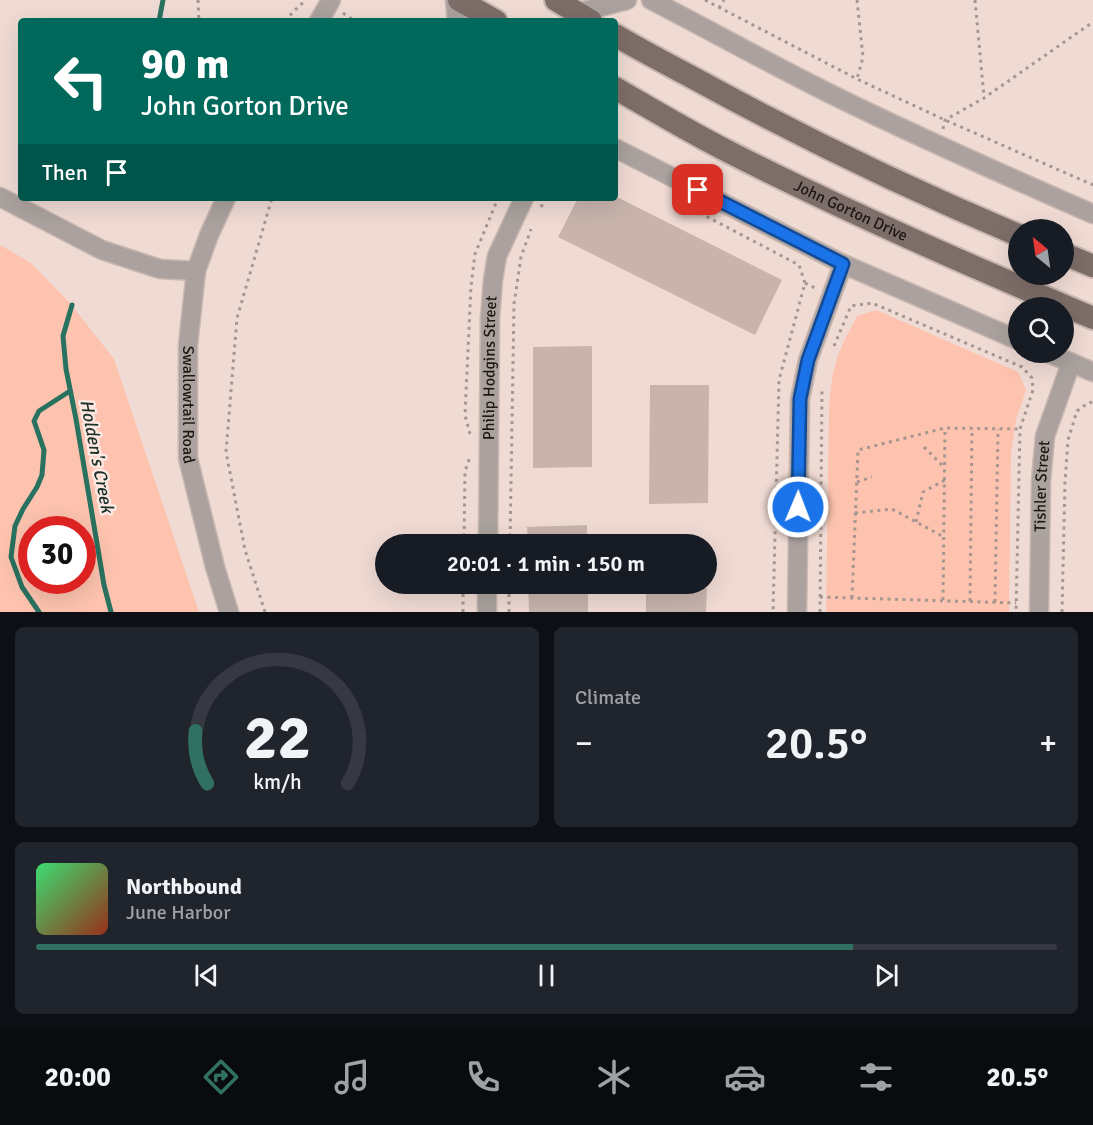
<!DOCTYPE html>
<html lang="en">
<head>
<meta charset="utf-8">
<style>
	body { margin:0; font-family:Signika,sans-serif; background:#20242c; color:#f1f3f6; height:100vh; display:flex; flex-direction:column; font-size:22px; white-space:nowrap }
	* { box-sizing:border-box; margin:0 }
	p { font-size:20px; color:#9ea1a6 }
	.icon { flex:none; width:33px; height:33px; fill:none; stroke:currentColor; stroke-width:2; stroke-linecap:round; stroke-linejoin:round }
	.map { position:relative; height:612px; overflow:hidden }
	.side { display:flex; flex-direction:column; gap:15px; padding:15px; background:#0d0f14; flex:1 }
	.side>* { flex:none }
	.banner { position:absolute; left:18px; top:18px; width:600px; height:183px; border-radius:6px; box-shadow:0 6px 24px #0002; background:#00695c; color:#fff; overflow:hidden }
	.needle { width:39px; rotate:331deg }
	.tools { position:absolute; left:1008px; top:219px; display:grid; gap:12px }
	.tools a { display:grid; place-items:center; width:66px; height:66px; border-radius:50%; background:#171b24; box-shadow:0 6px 24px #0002; font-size:30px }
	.speed { position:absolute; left:18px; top:516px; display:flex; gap:12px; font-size:30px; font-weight:700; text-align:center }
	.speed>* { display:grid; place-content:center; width:78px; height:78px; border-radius:50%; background:#171b24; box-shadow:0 6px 24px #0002; line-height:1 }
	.speed .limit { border:9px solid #d22; background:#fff; color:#111 }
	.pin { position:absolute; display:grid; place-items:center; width:51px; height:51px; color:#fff; margin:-26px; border-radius:12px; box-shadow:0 3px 9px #0006 }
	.me { position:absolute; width:66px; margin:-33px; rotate:1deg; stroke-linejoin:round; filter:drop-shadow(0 0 4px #0008) }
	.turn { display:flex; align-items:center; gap:21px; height:126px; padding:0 24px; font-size:27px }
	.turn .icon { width:78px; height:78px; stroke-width:2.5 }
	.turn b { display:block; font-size:42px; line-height:51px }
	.then { display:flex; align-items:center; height:57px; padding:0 24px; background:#0003; gap:12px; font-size:22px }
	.big { font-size:45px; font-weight:600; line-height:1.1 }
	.side .card { flex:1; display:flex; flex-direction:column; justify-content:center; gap:9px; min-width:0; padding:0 21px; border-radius:9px; background:#20242c }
	.side .dial { align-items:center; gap:0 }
	.dial svg { height:156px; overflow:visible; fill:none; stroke:#363941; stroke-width:7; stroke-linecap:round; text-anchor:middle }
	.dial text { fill:#f1f3f6; stroke:none }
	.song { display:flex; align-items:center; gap:18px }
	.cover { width:72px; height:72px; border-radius:9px; background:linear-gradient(135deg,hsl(140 70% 55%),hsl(10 70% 35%)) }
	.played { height:6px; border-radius:3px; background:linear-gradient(90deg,#307161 80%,#363941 80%) }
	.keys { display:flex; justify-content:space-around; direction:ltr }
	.heat { display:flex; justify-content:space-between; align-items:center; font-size:33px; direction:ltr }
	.side .tiles { flex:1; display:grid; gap:15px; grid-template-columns:1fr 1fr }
	.card:last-child { grid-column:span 2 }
	.trip { position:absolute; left:375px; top:534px; width:342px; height:60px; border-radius:30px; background:#171b24; box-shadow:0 6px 24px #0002; font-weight:600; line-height:60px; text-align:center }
	.menu { display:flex; height:96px; justify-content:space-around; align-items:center; background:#090b0e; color:#9ea1a6 }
	.menu .icon { width:42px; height:42px }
	.menu .active { color:#307161 }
	.menu b { font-size:27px; color:#f1f3f6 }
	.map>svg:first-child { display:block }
	.green { fill:#fdc3af; fill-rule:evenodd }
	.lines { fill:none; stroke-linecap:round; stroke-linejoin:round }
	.stream { stroke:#2a7260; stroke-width:5 }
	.building { fill:#c8b4ad }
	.minor-casing { stroke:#cab8b1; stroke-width:21 }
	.major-casing { stroke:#cab8b1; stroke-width:26 }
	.path { stroke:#a69690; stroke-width:3; stroke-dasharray:3 4.5; stroke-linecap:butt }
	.minor { stroke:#aba29f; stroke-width:18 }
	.major { stroke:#7e6e69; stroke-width:22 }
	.route-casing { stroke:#114b97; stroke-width:15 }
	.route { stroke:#1a73e8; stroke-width:10 }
	.labels { text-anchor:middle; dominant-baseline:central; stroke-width:5; stroke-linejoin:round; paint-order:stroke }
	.street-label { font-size:16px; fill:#1d1613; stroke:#fee8e1 }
	.water-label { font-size:18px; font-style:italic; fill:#1a312a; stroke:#fee8e1 }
</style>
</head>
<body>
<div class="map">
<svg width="1093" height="612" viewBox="0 0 1093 612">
	<rect width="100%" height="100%" fill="#f0dbd4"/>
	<g class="green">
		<path d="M 0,245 L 31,263 L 70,303 L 114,359 L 199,612 L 0,612 ZM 32,530 L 82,530 L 82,580 L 32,580 Z"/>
		<path d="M 876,310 L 1018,372 L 1026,390 L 1016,420 L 1011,453 L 1009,612 L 826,612 L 829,410 C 830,395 831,380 835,366 C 839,348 849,332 857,316 Z"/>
	</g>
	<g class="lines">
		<g class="stream">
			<polyline points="159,21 163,0"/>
			<polyline points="72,305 63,336 66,369 76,419 104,585 111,612"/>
			<polyline points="39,612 22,587 11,557 15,526 23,509 37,487 42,475 44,450 34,421 39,411 70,391"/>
		</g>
	</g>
	<g class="building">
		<polygon points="578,198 619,198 782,280 755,335 558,237"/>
		<polygon points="592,346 592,467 533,468 533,347"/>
		<polygon points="650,385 709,385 708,503 649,504"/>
		<polygon points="587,525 587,544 528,544 527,527"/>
		<polygon points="528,584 588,584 588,612 529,612"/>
		<polygon points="646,584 707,584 706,612 646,612"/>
	</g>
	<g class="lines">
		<g class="minor-casing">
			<g id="minor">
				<polyline points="455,0 457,21"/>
				<path d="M 651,0 C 719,35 784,72 853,105 C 932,143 1013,179 1093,214"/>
				<polyline points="577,13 627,0"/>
				<polyline points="319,21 331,0"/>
				<polyline points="615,148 843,264 1018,340"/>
				<polyline points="0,197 102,250 160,269 196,271"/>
				<path id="s1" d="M 226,198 L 209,235 L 196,271 L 188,345 L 188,458 L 215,567 L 229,612"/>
				<polyline points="1046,352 1093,372"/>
				<path id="s2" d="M 488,544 L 490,318 L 493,280 L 497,256 L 524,198"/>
				<polyline points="487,612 487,584"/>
				<polyline points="797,612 800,399 808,360 843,264"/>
				<path id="s3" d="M 1039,612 L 1041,481 L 1045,436 L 1071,363"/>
			</g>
		</g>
		<g class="major-casing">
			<g id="major">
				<polyline points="459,0 496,21"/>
				<polyline points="556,0 591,21"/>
				<path d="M 615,35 C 642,51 671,66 699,81 C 803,138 909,189 1018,235"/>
				<path id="s4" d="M 615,88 C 653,110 691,133 731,153 C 849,213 971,266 1093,318"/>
				<polyline points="1064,254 1093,266"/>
			</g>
		</g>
		<g class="path">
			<polyline points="198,0 199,21"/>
			<polyline points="705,0 857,79 945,120 1093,185"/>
			<polyline points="857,0 863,57 857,79"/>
			<polyline points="975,0 984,97"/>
			<polyline points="719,8 724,0"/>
			<polyline points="343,13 355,21"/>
			<polyline points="285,21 294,11 306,0"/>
			<polyline points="943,129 945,120 984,98 1093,22"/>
			<polyline points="541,207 546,198"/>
			<polyline points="700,213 799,265 805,283 779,380 773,612"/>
			<polyline points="805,283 817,289"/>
			<polyline points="834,346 851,306 872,303 1022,367 1032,378 1033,390 1020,429 1016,612"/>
			<polyline points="470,434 465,415 471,286 475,254 498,198"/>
			<polyline points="924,447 945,468"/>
			<polyline points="857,482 872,477"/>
			<polyline points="855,513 892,509 944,537"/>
			<polyline points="916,522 923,492 945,480"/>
			<polyline points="464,544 465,471 470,457"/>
			<polyline points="510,544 514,304 521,257 531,229"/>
			<polyline points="820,597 1016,603"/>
			<polyline points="852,598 858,450 945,428 1020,429"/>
			<polyline points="943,600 945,428"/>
			<polyline points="970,601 972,428"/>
			<polyline points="995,602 998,429"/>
			<polyline points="265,612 245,550 226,452 237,318 272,198"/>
			<polyline points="463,612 463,584"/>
			<polyline points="509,612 509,584"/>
			<polyline points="820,612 822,387"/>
			<polyline points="1062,612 1065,482 1068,440 1077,411 1088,403 1093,402"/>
		</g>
		<use href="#minor" class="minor"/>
		<use href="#major" class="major"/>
	</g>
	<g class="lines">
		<g class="route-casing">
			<polyline id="route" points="698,190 843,264 808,360 800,399 798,507"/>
		</g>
		<use href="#route" class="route"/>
	</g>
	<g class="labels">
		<g class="street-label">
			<text stroke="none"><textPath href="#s4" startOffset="266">John Gorton Drive</textPath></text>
			<text stroke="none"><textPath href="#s2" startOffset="176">Philip Hodgins Street</textPath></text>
			<text stroke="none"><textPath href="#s1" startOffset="213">Swallowtail Road</textPath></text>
			<text stroke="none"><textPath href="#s3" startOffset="126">Tishler Street</textPath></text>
		</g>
		<g class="water-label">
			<text transform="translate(97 456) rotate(79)">Holden's Creek</text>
		</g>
	</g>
</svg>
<div class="tools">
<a><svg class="needle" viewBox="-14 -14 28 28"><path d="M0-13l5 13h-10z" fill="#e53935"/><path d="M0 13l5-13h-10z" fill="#9ea1a6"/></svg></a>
<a><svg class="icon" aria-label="search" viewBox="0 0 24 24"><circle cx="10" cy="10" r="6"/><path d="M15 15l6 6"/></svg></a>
</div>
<div class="speed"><div class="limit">30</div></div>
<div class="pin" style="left:698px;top:190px;background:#d93025"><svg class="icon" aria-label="arrive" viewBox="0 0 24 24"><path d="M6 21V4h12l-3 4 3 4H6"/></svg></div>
<svg class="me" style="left:798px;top:507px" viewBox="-20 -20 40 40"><circle r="17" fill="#1a73e8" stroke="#fff" stroke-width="3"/><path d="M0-11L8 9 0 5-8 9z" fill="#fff"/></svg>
<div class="trip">20:01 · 1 min · 150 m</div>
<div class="banner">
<div class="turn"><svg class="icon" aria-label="left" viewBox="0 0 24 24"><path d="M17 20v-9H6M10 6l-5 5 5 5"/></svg><div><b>90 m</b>John Gorton Drive</div></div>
<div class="then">Then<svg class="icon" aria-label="arrive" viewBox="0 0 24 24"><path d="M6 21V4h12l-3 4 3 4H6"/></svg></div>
</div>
</div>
<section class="side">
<div class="tiles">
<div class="card dial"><svg viewBox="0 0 100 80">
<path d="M14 69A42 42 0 1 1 86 69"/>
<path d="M14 69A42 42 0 0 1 8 42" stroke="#307161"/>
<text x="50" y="56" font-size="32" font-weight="700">22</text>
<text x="50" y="72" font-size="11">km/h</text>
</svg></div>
<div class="card"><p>Climate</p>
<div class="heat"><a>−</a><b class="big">20.5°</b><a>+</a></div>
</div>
<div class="card">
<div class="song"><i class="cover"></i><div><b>Northbound</b><p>June Harbor</p></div></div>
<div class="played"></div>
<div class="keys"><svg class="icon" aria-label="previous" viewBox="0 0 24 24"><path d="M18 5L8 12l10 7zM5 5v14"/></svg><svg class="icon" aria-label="pause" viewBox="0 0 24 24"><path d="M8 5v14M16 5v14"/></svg><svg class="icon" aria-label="next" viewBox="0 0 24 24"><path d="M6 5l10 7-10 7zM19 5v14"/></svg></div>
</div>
</div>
</section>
<nav class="menu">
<b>20:00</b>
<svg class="icon active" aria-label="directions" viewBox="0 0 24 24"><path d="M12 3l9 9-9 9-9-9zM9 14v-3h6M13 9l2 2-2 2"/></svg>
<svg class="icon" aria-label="music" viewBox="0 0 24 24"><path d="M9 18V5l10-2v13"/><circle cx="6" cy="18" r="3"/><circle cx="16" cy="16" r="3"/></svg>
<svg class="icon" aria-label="phone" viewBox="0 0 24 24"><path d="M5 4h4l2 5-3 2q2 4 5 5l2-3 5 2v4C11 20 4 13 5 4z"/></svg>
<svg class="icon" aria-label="climate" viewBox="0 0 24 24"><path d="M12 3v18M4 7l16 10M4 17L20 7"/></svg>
<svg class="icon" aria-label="car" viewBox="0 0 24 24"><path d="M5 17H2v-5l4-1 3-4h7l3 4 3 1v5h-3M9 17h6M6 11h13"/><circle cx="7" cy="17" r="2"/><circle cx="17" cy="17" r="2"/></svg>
<svg class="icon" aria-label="filters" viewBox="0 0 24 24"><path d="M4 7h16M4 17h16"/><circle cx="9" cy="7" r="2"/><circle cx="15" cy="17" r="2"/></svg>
<b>20.5°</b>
</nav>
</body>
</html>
